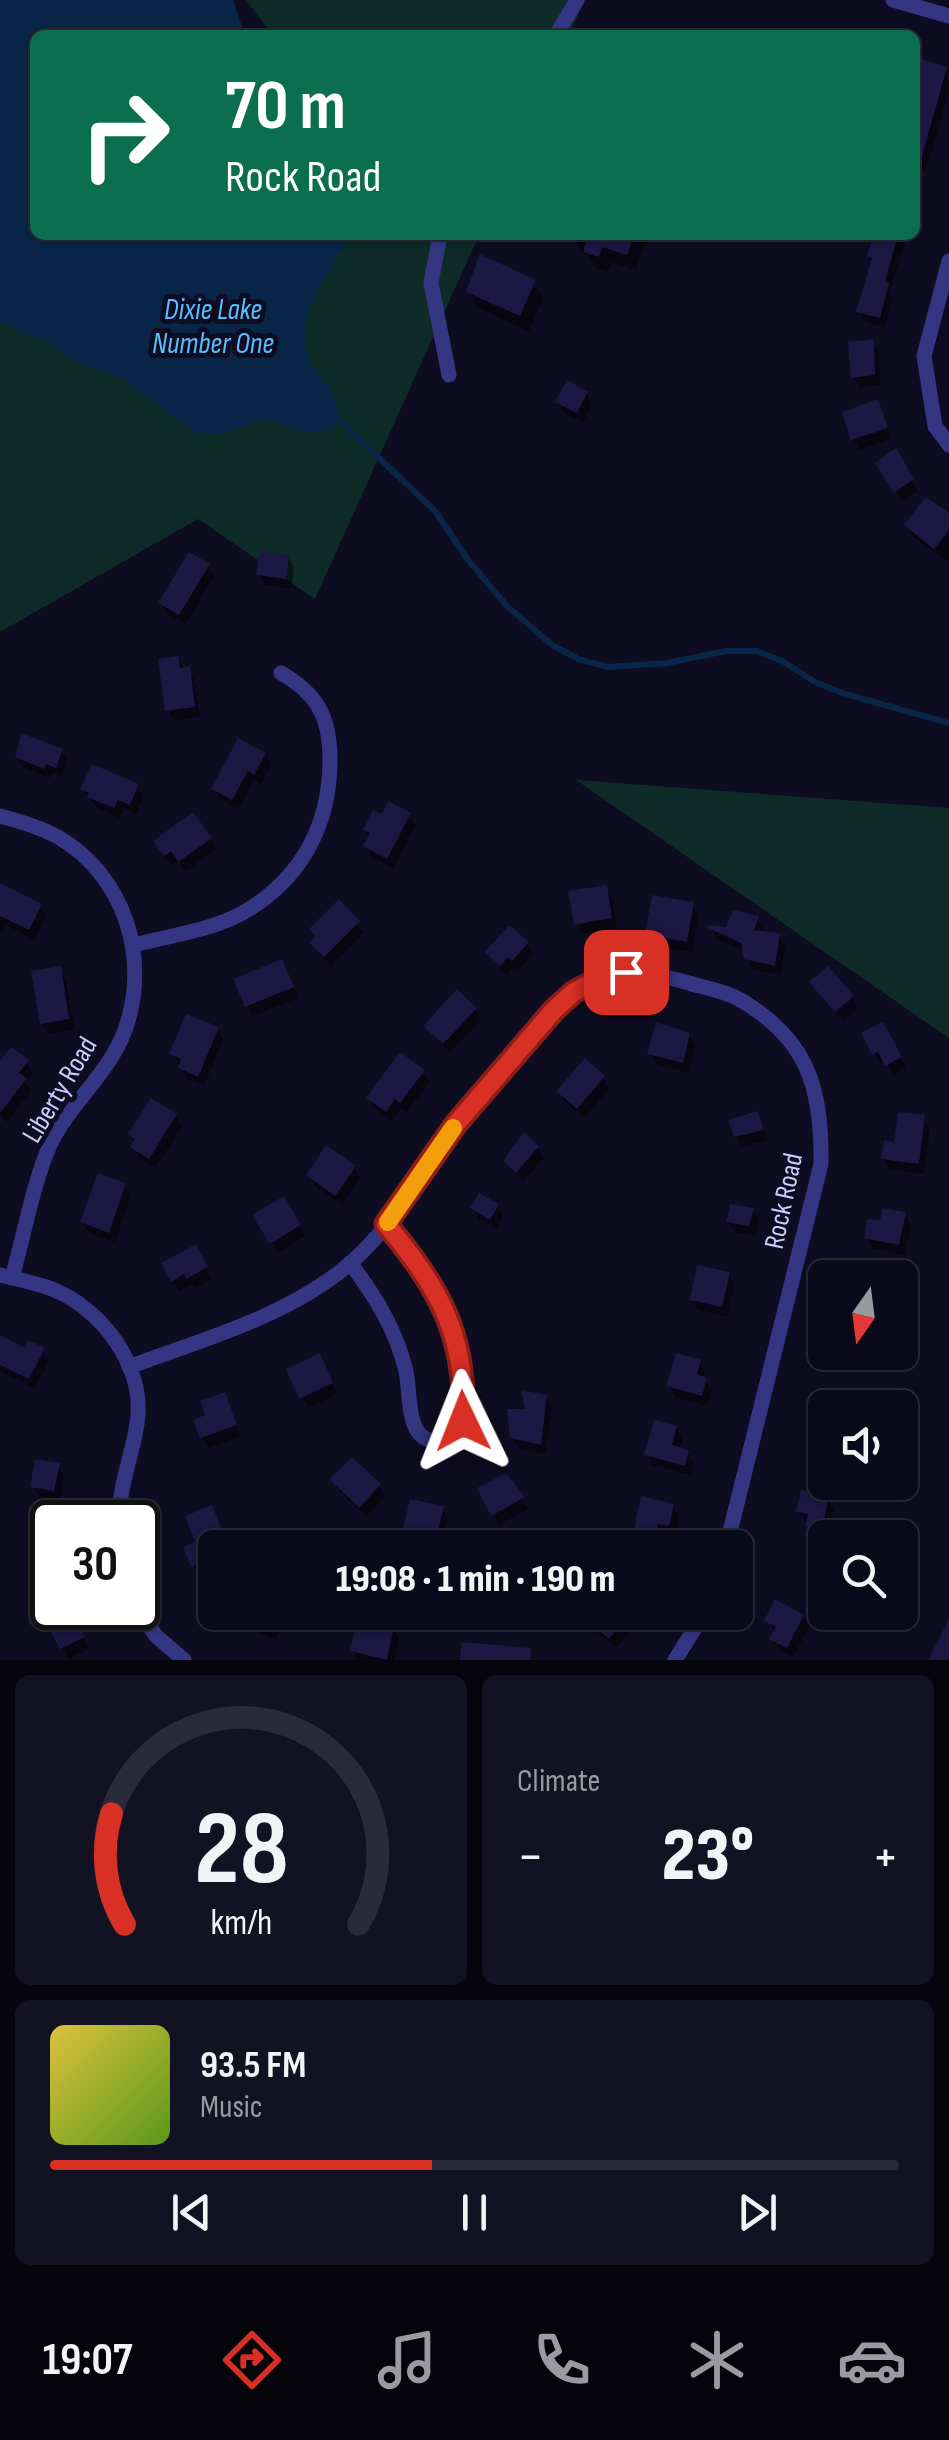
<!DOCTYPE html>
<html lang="en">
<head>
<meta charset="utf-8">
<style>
	body { margin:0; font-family:"Sofia Sans Condensed",sans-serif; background:#131222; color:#f1f3f6; height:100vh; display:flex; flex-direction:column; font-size:38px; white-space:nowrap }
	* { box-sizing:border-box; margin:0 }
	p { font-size:32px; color:#999aa2 }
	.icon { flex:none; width:55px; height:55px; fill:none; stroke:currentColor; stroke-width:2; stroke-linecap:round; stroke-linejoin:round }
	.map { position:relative; height:1660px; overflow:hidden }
	.side { display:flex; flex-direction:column; gap:15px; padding:15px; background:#06050e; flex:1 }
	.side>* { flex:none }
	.guide { position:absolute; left:30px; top:30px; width:890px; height:210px; border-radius:15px; box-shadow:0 2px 8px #0004,0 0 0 2px #2a2a38; background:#0b6e4f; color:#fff; overflow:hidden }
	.needle { width:65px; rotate:194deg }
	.tools { position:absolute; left:808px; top:1260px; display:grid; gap:20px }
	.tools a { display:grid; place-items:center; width:110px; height:110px; border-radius:15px; background:#0a0919; box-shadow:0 2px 8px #0004,0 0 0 2px #2a2a38; font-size:50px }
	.speed { position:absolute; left:30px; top:1500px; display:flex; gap:20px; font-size:50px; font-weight:700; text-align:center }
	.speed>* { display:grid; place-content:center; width:130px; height:130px; border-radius:50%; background:#0a0919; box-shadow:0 2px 8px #0004,0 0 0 2px #2a2a38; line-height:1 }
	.speed .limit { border:5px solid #111; border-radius:15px; background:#fff; color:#111 }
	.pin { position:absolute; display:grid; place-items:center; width:85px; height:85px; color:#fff; margin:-42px; border-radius:20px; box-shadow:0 5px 15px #0006 }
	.me { position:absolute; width:110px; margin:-55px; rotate:358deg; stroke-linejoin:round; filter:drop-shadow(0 0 8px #0008) }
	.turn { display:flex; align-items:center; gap:35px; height:210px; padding:0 30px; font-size:45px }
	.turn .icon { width:130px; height:130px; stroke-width:2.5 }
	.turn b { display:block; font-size:70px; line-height:85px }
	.big { font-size:75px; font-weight:800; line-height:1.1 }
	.side .widget { flex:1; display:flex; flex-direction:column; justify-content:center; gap:15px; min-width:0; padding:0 35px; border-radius:15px; background:#131222 }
	.side .dial { align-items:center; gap:0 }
	.dial svg { height:260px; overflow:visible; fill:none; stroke:#2a2a38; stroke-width:7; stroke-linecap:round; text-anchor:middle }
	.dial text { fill:#f1f3f6; stroke:none }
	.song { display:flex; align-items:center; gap:30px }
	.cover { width:120px; height:120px; border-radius:15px; background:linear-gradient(135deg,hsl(50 70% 55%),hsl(90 70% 35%)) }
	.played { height:10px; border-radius:5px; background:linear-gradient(90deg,#d93025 45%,#2a2a38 45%) }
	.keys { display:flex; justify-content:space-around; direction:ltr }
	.heat { display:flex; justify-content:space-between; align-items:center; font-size:55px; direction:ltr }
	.side .tiles { flex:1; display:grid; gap:15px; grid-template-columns:1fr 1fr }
	.widget:last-child { grid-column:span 2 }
	.trip { position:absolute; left:198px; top:1530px; width:555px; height:100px; border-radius:15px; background:#0a0919; box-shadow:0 2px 8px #0004,0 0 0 2px #2a2a38; font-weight:800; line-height:100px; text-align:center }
	.menu { display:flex; height:160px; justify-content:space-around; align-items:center; background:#04040a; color:#999aa2 }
	.menu .icon { width:70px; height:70px }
	.menu .current { color:#d93025 }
	.menu b { font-size:45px; color:#f1f3f6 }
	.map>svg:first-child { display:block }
	.green { fill:#0e2b28 }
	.water { fill:#092547 }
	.shadow { fill:#0007 }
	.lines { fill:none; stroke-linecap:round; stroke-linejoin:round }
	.stream { stroke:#092547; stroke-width:6 }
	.building { fill:#1c1743 }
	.minor { stroke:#343683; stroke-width:15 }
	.route-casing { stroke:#8d1f18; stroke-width:25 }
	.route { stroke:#d93025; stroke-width:18 }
	.slow { stroke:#f59e0b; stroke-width:18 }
	.labels { text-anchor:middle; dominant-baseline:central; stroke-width:10; stroke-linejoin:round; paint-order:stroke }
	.street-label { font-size:28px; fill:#cecbff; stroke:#0e0c21 }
	.water-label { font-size:30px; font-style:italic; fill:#59beff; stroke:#0e0c21 }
</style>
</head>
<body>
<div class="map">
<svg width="949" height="1660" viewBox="0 0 949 1660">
	<rect width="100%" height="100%" fill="#0e0c21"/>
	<g class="green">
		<polygon points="246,0 585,0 569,35 272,35"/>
		<polygon points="334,235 479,235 315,599 198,519 0,632 0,295"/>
		<polygon points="576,780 949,808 949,1038"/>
	</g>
	<path class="water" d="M 0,0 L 233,0 L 245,35 L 35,35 L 35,235 L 347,235 C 333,279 285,317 313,367 C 317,374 324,380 328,386 C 334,395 336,406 340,416 L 331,430 L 308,432 L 266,420 L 219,434 L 196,434 L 122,378 L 74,361 L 49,343 L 0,322 Z"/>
	<g class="shadow">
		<polygon points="946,69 949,90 931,154 925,170 918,168 915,178 915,72"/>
		<polygon points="573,235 648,235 636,270 612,262 608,272 595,268 588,255 582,253"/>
		<polygon points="870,235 907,235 890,291 893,296 885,328 865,322 859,312 873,262 869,256 874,241"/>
		<polygon points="534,282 543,299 529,331 478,308 469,292"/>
		<polygon points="873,342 879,352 880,385 859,388 853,377"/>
		<polygon points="586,393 592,404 583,422 564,413 558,402"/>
		<polygon points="877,402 892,439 860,450 853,439"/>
		<polygon points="895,452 918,491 902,502 878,464"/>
		<polygon points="949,519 949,563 913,536 907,526"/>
		<polygon points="288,557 294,568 291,589 265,585 259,575"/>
		<polygon points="208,566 214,576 186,624 167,614 161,603"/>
		<polygon points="176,658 194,679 200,717 174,721 168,711"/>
		<polygon points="61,751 68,762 62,777 52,773 50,778 24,768 17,757"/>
		<polygon points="265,755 271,765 261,784 254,780 238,809 220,799 214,789"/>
		<polygon points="137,786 143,797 136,814 124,809 120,818 96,807 83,789"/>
		<polygon points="409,815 416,826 393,868 372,857 366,846 370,838 365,829"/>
		<polygon points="210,839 216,850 186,871 179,861 172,865 162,852"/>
		<polygon points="606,887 612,898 616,928 582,934 576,924"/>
		<polygon points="0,893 40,906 46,917 35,940 6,925 3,931 0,930"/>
		<polygon points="338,903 364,933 331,966 313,943 317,939 312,929"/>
		<polygon points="692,904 698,915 692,952 653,944 647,933"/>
		<polygon points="757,919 763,929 762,933 779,935 785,946 780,975 752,969 745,951 717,939 711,928 728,930"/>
		<polygon points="527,944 533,955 519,970 515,966 507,975 488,953"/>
		<polygon points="59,969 66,980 74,1029 49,1034 42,1023"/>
		<polygon points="287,973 298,998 253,1016 247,1006"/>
		<polygon points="819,993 852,998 858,1008 843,1021"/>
		<polygon points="475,1009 481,1020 450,1053 426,1026"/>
		<polygon points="882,1025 906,1068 894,1075 886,1061 880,1064 864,1034"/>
		<polygon points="217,1029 223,1040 204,1086 187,1079 172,1054"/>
		<polygon points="689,1035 695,1045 689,1073 656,1064 650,1054"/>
		<polygon points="27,1062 33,1073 26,1082 31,1091 7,1122 0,1116 0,1065"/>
		<polygon points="423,1072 429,1082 407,1112 401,1108 392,1121 375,1109 369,1098"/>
		<polygon points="603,1078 609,1089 584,1118 565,1102 559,1091"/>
		<polygon points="757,1114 768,1140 742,1146 736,1136"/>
		<polygon points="176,1116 182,1127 155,1168 139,1158 131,1134"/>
		<polygon points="924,1118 930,1128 924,1174 890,1170 883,1159"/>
		<polygon points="537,1147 544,1158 523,1182 506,1162"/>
		<polygon points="354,1168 360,1178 342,1205 315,1186 309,1175"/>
		<polygon points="125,1185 131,1196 115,1242 89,1233 83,1222"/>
		<polygon points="283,1200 305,1236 278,1253 256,1216"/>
		<polygon points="497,1206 503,1216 496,1229 479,1219 473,1208"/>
		<polygon points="753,1211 759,1221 755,1236 735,1232 728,1221"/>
		<polygon points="905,1214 911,1224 905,1255 873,1249 866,1238 882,1222"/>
		<polygon points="195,1248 212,1279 194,1288 192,1284 179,1291 164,1264"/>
		<polygon points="728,1274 734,1285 727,1317 698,1310 692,1300"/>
		<polygon points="0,1338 26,1351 43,1350 49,1361 35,1388 0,1371"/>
		<polygon points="699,1362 705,1373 703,1379 712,1390 707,1406 675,1397 669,1386"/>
		<polygon points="325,1367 337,1394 308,1408 289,1370"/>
		<polygon points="224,1395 241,1436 208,1448 202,1437 209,1417"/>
		<polygon points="545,1397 552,1408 546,1454 519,1449 513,1438 528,1412"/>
		<polygon points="823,1406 831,1408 825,1408 825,1454 820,1452 814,1442"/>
		<polygon points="676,1428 682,1439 679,1450 687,1452 693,1463 690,1475 652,1465 646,1455"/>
		<polygon points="58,1466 64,1476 60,1501 39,1497 33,1486"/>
		<polygon points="505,1476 528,1509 499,1525 480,1489"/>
		<polygon points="333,1480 379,1486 385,1496 366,1517 339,1490"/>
		<polygon points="828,1499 834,1510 825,1539 814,1537 799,1511"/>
		<polygon points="673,1506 679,1517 675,1536 663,1533 660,1548 642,1544 636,1533"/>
		<polygon points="442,1508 448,1519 441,1548 411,1543 404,1532"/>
		<polygon points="215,1548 215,1569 199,1576 193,1566"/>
		<polygon points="238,1612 284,1612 286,1616 275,1639 243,1626 236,1616"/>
		<polygon points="586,1612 632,1612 638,1622 616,1648 590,1626 584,1615"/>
		<polygon points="71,1616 89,1649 68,1659 51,1626"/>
		<polygon points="802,1616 809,1627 793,1657 778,1650 772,1639 776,1633 767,1621"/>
		<polygon points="392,1628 399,1639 394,1660 358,1660 353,1651"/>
	</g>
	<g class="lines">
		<polyline class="stream" points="338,419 435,511 468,560 507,606 552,645 578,659 608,667 667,663 726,651 757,651 784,662 815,682 842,693 949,723"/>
	</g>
	<g class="building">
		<polygon points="915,57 947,67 919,167 915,167"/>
		<polygon points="576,235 634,235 627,255 602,247 599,257 583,252 586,242 575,238"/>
		<polygon points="873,235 898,235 885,282 889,283 880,318 856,312 872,258 867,256"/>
		<polygon points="480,254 536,280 520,316 466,292"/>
		<polygon points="874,339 875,375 851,378 848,342"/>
		<polygon points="567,380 588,392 577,413 555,402"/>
		<polygon points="878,399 888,428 851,440 842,412"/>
		<polygon points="896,448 914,479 894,493 875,463"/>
		<polygon points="926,497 949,513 949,530 934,549 904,525"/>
		<polygon points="259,551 289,555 286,579 256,575"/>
		<polygon points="189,552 210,564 179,615 158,603"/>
		<polygon points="178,656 180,668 190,666 195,707 165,711 158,659"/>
		<polygon points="21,733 63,749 56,768 46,764 44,769 15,757"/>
		<polygon points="238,738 266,753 254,775 248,771 232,800 211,789"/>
		<polygon points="92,764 139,784 130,805 118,800 114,808 87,797 89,793 80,789"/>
		<polygon points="388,801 411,813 387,859 363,846 370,833 363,830 373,810 382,814"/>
		<polygon points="193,812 212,838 178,862 171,851 164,856 153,841"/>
		<polygon points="0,883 42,904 29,930 0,916"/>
		<polygon points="607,885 612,918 574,925 568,891"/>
		<polygon points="652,895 694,902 687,942 645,934"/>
		<polygon points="339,899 360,921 324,957 310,943 316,936 309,929"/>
		<polygon points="733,910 759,916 754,930 780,933 775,966 744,959 741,943 708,928 709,925 726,927"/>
		<polygon points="509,925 529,942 512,961 508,957 500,966 485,952"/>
		<polygon points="282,959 294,987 245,1007 233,979"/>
		<polygon points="61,966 69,1019 40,1024 31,971"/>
		<polygon points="828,966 854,996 835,1012 809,982"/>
		<polygon points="457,989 477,1008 443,1044 423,1026"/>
		<polygon points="186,1014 219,1027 198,1077 178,1068 181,1059 169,1054"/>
		<polygon points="656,1022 690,1033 683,1063 647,1054"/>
		<polygon points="883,1022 902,1057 885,1066 878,1052 872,1055 861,1033"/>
		<polygon points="11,1047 29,1060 19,1073 27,1078 0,1113 0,1061"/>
		<polygon points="400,1052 425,1070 400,1103 395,1099 386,1112 366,1098"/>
		<polygon points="585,1058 605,1076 577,1109 556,1091"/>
		<polygon points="151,1098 177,1114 149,1159 130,1147 135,1139 128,1134"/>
		<polygon points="758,1111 764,1130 734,1137 728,1120"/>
		<polygon points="898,1112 925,1115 919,1164 881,1159 884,1140 894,1142"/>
		<polygon points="524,1132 539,1146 516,1173 503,1161"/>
		<polygon points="326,1145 356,1166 335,1196 306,1175"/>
		<polygon points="98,1173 126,1183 109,1233 80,1222"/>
		<polygon points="479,1193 499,1204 490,1220 470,1208"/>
		<polygon points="284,1196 301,1225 270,1244 252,1215"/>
		<polygon points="730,1204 754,1208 749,1226 726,1222"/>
		<polygon points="883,1208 906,1212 899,1245 864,1238 867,1219 880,1220"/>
		<polygon points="196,1244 208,1267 186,1279 184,1274 171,1282 161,1263"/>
		<polygon points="697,1265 730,1272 722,1307 690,1300"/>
		<polygon points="0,1335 25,1348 28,1340 45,1348 29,1379 0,1365"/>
		<polygon points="320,1353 333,1383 299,1399 286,1369"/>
		<polygon points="676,1353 701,1360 697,1374 707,1378 702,1396 666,1386"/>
		<polygon points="521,1390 547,1395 541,1445 510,1438 507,1409 525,1409"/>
		<polygon points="225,1392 237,1425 200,1438 193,1420 205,1415 200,1401"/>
		<polygon points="654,1420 677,1426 672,1445 689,1450 685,1466 644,1455"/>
		<polygon points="352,1457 381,1484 359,1508 329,1479"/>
		<polygon points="35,1459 60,1463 54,1491 30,1487"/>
		<polygon points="506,1473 525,1497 491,1516 477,1488"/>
		<polygon points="801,1490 829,1497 822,1530 805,1527 808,1514 796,1512"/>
		<polygon points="641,1496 674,1504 669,1526 658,1524 654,1539 633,1534"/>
		<polygon points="410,1499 444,1506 436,1539 402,1533"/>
		<polygon points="212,1505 229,1548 215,1548 215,1557 191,1567 183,1547 195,1542 185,1516"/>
		<polygon points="52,1543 52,1609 43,1610 34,1546"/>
		<polygon points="775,1599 804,1615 787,1648 769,1639 776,1627 764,1621"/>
		<polygon points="72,1612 85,1637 60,1649 47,1624"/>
		<polygon points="227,1612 277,1612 268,1632"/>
		<polygon points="578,1612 632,1612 609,1639"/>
		<polygon points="358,1618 394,1626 387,1660 350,1651"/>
		<polygon points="949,1619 949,1660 928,1660"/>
		<polygon points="462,1642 531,1648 530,1660 460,1660"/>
	</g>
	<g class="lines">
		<g class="minor">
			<polyline points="893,0 949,16"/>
			<polyline points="556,35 577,0"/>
			<polyline points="440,235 431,283 449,375"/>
			<polyline points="949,261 924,356 935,426 949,445"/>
			<path d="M 0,816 C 19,821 40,827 58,837 C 124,875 151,958 125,1030 C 109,1074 70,1103 50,1145 C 34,1180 23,1239 12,1278"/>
			<path d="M 134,945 C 172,935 217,930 251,908 C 304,874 330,822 330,760 C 330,718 318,694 281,673"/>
			<path d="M 350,1263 C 376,1297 396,1330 406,1371 C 410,1389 407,1426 423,1437 C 431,1443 443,1442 452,1437 C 489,1414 443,1301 425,1272 C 415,1255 399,1240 386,1224"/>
			<path d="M 0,1275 C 17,1279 36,1283 52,1289 C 103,1309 146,1368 137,1424 C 132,1456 118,1490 119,1522"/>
			<path d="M 129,1367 C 203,1339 286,1317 347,1266 C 392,1229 420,1174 453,1128 C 475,1098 502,1070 527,1042 C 548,1017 568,990 600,978 C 630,967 659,975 689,983 C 705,988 724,991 739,999 C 808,1039 822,1088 821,1164 L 726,1548"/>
			<polyline points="137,1608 156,1636 184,1660"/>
			<polyline points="675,1660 705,1612"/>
		</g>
	</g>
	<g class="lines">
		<g class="route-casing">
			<path id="route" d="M 463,1421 C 467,1335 439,1288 386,1224 L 456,1124 L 554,1010 L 574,992 L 600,978 L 626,972"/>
		</g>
		<use href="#route" class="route"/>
		<polyline class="slow" points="388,1222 453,1128"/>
	</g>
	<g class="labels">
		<g class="street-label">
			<text transform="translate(60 1090) rotate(-59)">Liberty Road</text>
			<text transform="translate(784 1201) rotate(-78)">Rock Road</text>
		</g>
		<g class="water-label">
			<text x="213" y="310">Dixie Lake<tspan x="213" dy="34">Number One</tspan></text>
		</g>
	</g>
</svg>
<div class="tools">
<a><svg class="needle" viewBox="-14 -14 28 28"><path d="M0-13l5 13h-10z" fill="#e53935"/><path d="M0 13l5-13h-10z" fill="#999aa2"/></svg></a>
<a><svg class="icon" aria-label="sound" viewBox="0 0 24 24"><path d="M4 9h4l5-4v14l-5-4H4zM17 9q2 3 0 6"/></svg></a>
<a><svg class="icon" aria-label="search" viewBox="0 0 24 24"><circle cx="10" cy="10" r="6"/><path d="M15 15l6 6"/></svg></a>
</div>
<div class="speed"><div class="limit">30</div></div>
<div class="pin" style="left:626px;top:972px;background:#d93025"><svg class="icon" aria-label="arrive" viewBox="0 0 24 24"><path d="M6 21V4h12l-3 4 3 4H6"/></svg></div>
<svg class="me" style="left:463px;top:1421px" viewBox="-20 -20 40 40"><path d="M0-17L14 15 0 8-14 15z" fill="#d93025" stroke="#fff" stroke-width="4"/></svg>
<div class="trip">19:08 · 1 min · 190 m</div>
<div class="guide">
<div class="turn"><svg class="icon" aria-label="right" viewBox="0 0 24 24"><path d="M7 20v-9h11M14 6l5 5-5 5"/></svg><div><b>70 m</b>Rock Road</div></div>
</div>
</div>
<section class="side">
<div class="tiles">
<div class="widget dial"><svg viewBox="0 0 100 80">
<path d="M14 69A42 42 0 1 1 86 69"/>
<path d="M14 69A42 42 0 0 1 10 35" stroke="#d93025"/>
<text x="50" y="56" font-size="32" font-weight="700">28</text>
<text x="50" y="72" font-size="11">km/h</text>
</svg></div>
<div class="widget"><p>Climate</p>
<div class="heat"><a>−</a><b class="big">23°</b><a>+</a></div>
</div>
<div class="widget">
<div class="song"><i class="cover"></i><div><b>93.5 FM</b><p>Music</p></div></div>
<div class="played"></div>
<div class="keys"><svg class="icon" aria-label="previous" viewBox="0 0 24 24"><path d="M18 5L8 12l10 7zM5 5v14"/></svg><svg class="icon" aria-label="pause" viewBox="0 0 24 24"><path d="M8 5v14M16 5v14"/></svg><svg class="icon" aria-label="next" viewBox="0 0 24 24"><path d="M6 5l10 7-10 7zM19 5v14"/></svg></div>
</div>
</div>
</section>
<nav class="menu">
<b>19:07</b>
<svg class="icon current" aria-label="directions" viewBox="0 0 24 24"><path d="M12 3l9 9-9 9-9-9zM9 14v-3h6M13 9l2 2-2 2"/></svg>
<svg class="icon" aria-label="music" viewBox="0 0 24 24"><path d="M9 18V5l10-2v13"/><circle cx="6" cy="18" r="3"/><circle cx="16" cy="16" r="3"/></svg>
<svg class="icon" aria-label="phone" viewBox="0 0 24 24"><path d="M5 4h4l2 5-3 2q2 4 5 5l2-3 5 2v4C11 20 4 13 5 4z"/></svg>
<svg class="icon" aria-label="climate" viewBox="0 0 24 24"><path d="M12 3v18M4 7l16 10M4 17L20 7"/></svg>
<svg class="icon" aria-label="car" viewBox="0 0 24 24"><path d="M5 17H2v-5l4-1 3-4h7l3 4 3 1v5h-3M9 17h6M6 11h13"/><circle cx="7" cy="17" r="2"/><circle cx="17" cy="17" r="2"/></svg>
</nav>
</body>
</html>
